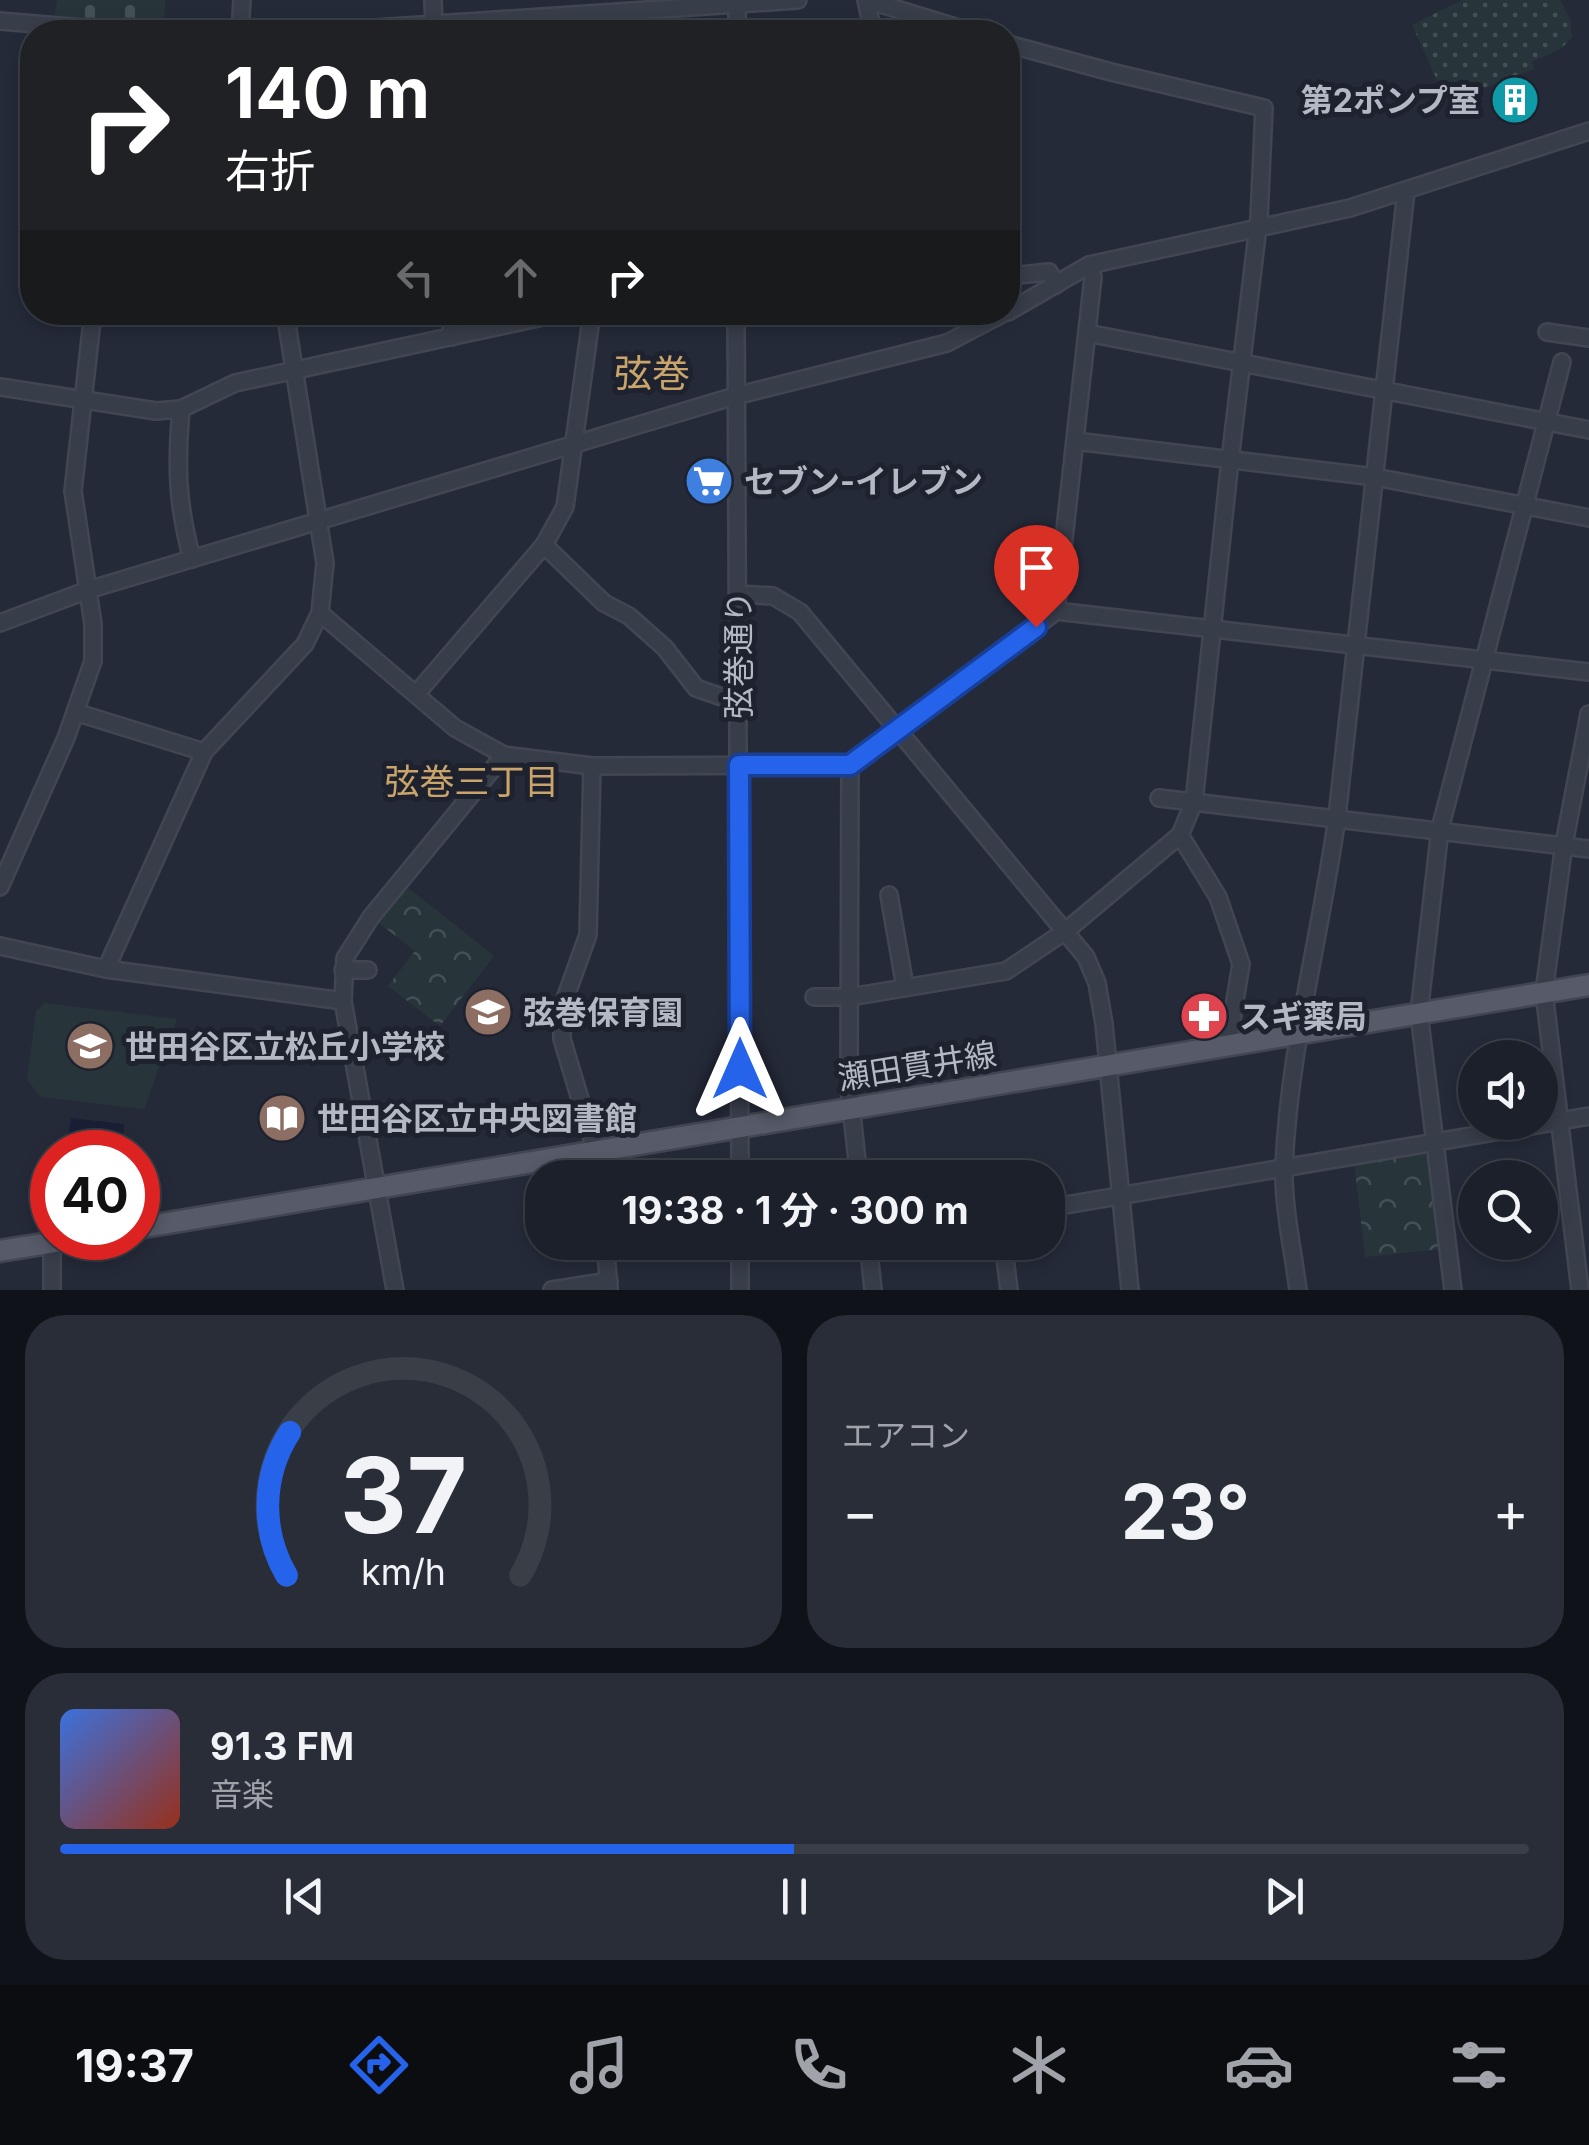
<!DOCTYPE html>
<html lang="ja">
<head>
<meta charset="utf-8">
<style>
	body { margin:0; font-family:Inter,"Noto Sans JP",sans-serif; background:#292d37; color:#f1f3f6; height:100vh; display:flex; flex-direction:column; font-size:38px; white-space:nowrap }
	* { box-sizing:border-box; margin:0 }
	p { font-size:32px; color:#a0a3a9 }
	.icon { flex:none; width:55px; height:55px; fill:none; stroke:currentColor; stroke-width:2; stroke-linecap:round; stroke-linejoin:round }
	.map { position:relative; height:1290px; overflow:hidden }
	.sheet { display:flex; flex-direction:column; gap:25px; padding:25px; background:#0f1218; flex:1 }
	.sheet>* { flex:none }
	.hud { position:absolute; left:20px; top:20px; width:1000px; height:305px; border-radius:40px; box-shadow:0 5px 15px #0003,0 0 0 2px #3a3e47; background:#202124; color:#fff; overflow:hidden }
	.controls { position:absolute; left:1458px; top:1040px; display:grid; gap:20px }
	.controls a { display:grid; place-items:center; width:100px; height:100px; border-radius:50%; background:#1c202b; box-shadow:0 5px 15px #0003,0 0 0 2px #3a3e47; font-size:50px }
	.speed { position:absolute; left:30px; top:1130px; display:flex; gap:20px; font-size:50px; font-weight:700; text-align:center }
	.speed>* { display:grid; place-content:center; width:130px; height:130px; border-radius:50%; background:#1c202b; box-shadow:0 5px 15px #0003,0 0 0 2px #3a3e47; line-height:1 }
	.speed .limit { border:15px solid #d22; background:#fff; color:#111 }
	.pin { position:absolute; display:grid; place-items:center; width:85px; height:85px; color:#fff; margin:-102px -42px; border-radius:50% 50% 50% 0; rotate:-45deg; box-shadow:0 0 10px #0007 }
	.pin .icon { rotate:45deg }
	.me { position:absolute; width:110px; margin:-55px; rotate:0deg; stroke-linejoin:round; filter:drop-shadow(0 0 8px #0008) }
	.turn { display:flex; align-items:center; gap:35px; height:210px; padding:0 40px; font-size:45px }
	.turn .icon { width:130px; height:130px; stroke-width:2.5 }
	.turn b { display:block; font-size:70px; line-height:85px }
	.lanes { display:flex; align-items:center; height:95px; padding:0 40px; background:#0003; justify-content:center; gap:50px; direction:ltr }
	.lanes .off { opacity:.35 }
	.big { font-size:75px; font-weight:700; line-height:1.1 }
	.sheet .widget { flex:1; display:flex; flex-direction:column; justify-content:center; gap:15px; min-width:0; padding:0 35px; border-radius:40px; background:#292d37 }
	.sheet .dial { align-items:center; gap:0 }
	.dial svg { height:260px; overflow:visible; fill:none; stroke:#3a3e47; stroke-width:7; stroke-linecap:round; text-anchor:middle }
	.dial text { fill:#f1f3f6; stroke:none }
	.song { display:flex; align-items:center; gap:30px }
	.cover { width:120px; height:120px; border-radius:15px; background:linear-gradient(135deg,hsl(220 70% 55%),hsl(10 70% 35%)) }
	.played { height:10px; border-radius:5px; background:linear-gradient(90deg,#2563eb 50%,#3a3e47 50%) }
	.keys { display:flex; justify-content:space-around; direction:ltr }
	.heat { display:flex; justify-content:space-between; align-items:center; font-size:55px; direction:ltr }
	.sheet .tiles { flex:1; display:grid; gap:25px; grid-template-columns:1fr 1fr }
	.widget:last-child { grid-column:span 2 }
	.trip { position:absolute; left:525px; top:1160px; width:540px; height:100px; border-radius:40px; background:#1c202b; box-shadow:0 5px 15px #0003,0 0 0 2px #3a3e47; font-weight:700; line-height:100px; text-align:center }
	.dock { display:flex; height:160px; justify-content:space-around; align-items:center; background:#0b0d11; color:#a0a3a9 }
	.dock .icon { width:70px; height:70px }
	.dock .on { color:#2563eb }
	.dock b { font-size:45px; color:#f1f3f6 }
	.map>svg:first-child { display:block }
	.grass { fill:url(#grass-dots) }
	.cemetery { fill:url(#cemetery-stones) }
	.park { fill:url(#park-crowns) }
	.pitch { fill:#27353a }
	.water { fill:#192036 }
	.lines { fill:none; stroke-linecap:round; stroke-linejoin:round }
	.minor-casing { stroke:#424652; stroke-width:20 }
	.major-casing { stroke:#424652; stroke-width:25 }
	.minor { stroke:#383d4a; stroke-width:15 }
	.major { stroke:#575b69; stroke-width:20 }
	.route-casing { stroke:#184099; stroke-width:25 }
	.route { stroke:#2563eb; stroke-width:18 }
	.labels { text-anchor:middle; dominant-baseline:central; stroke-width:10; stroke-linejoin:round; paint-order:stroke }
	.poi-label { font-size:32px; font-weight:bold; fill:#b4b8c5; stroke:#1e222e; text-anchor:start }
	.street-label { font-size:32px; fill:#b4b8c5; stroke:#1e222e }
	.neighbourhood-label { font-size:35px; fill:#c9a46b; stroke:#1e222e }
	.quarter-label { font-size:38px; fill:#c9a46b; stroke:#1e222e }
</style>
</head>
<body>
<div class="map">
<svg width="1589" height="1290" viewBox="0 0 1589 1290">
	<defs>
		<pattern id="grass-dots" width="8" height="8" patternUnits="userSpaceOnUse" patternTransform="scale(2.5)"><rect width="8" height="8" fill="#27353a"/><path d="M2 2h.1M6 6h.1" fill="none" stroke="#445055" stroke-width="1.8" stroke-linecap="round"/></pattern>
		<pattern id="cemetery-stones" width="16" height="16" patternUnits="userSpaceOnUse" patternTransform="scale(2.5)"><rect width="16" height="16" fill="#27353a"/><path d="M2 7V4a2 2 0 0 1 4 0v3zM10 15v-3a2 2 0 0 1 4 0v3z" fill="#445055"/></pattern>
		<pattern id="park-crowns" width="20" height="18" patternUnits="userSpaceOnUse" patternTransform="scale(2.5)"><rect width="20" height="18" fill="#27353a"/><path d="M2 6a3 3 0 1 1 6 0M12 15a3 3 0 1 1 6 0" fill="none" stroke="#445055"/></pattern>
	</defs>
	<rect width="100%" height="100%" fill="#252a39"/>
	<polygon class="grass" points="1462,0 1560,0 1570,19 1572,37 1562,48 1532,62 1534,69 1447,102 1412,25"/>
	<polygon class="cemetery" points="57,0 165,0 164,28 119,27 54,20"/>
	<g class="park">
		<polygon points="401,882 494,956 440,1026 388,986 415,951 371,917"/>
		<polygon points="1424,1148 1432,1153 1441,1249 1365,1257 1354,1161"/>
	</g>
	<polygon class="pitch" points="45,1003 177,1019 144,1109 41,1097 27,1080 36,1011"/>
	<polygon class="water" points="71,1118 124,1124 122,1145 68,1139"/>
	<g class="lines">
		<g class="minor-casing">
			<g id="minor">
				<polyline points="433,0 434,32"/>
				<polyline points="737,0 737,32"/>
				<polyline points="866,0 873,32"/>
				<polyline points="867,0 972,32"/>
				<polyline points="0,21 130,32"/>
				<polyline points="240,32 242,0"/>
				<polyline points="315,32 798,0"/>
				<polyline points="1008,276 1049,272 1056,285"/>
				<polyline points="450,312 452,337"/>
				<polyline points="736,312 740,1178"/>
				<polyline points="1008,312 1089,265 1350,208 1589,131"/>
				<polyline points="1547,332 1589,338"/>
				<polyline points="1087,333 1589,430"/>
				<polyline points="0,387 156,411 181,409 235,383 566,312"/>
				<path d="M 181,409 C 176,465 177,504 192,559"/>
				<polyline points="1075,441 1375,477 1589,518"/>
				<polyline points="544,545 604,603 629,616 665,648 696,688 739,703"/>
				<polyline points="738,594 773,596 800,612 1086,957 1097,983 1104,1024 1130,1290"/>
				<polyline points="1056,611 1589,672"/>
				<polyline points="320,613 455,728 504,755 592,766 850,765 965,682 1056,611 1093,277 1089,265"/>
				<polyline points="0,623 88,590 735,396 947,343 1006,312"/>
				<polyline points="417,693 544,545 565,507 592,312"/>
				<polyline points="75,712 204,752"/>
				<polyline points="850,765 849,1088 859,1178"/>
				<polyline points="592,766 588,935 562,1007 562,1039 595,1149 598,1178"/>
				<polyline points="1159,798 1589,849"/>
				<polyline points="1180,835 1218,897 1241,964 1228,1044"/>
				<polyline points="0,887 66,738 93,661 93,624 73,491 93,312"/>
				<polyline points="889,895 905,987"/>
				<polyline points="0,946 106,969 343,1001"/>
				<polyline points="106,969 204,752 305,644 320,613 325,563 285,312"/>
				<polyline points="343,970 368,970"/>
				<polyline points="814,997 850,997 1006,971 1067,930 1180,835 1194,802 1230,460 1259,218 1264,108 1111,72 1008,44"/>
				<polyline points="1048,1208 1589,1116"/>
				<polyline points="605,1242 609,1288"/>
				<polyline points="740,1242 740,1290"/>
				<polyline points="868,1242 873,1290"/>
				<polyline points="1003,1242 1009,1290"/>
				<polyline points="52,1290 52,1242"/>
				<polyline points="395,1290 343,1001 345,958 371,917 504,755"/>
				<polyline points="552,1290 609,1281"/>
				<path d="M 1298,1290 C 1293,1250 1283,1207 1284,1167 C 1289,1048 1321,934 1337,817 L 1406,191"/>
				<polyline points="1453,1290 1419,1013 1440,829 1562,362"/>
				<polyline points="1580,1290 1544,992 1564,844 1589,714"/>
			</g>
		</g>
		<g class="major-casing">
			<g id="major">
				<polyline points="138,1228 1589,985"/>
				<polyline points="0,1251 80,1238"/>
			</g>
		</g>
		<use href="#minor" class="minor"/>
		<use href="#major" class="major"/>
	</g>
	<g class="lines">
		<g class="route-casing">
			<polyline id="route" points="740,1069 739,765 850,765 1036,627"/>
		</g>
		<use href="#route" class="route"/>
	</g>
	<defs>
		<g id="building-disc" transform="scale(2.5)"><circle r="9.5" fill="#0f9aa8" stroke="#1e222e"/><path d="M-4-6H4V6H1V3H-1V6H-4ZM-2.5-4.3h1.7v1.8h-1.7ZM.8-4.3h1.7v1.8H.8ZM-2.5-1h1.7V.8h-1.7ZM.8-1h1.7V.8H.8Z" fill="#fff"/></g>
		<g id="supermarket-disc" transform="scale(2.5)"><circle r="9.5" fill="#3f7fe0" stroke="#1e222e"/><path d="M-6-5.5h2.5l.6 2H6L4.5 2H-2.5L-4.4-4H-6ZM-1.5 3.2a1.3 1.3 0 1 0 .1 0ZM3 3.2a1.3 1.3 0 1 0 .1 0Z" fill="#fff"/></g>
		<g id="school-disc" transform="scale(2.5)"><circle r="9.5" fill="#8d6e63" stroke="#1e222e"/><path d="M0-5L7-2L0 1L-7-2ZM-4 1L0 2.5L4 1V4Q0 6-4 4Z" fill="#fff"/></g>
		<g id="pharmacy-disc" transform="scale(2.5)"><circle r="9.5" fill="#e0444e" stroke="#1e222e"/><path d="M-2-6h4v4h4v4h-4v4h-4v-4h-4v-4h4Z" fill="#fff"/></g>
		<g id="library-disc" transform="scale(2.5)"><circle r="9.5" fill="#8d6e63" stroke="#1e222e"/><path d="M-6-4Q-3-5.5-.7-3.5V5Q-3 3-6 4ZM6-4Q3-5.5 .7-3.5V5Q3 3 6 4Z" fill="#fff"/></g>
	</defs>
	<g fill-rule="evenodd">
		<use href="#building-disc" x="1515" y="100"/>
		<use href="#supermarket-disc" x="709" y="481"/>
		<use href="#school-disc" x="488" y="1012"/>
		<use href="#pharmacy-disc" x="1204" y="1016"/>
		<use href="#school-disc" x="90" y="1046"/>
		<use href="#library-disc" x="282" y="1118"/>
	</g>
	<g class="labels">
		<g class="poi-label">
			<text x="1480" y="100" text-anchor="end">第2ポンプ室</text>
			<text x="744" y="481">セブン-イレブン</text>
			<text x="523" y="1012">弦巻保育園</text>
			<text x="1239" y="1016">スギ薬局</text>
			<text x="125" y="1046">世田谷区立松丘小学校</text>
			<text x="317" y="1118">世田谷区立中央図書館</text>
		</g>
		<g class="street-label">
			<text transform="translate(738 655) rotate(-90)">弦巻通り</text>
			<text transform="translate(917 1066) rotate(-9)">瀬田貫井線</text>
		</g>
		<g class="neighbourhood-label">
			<text x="472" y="781">弦巻三丁目</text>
		</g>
		<g class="quarter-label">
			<text x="652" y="373">弦巻</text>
		</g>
	</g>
</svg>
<div class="controls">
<a><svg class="icon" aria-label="sound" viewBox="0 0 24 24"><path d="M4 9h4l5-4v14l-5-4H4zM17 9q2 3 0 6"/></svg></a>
<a><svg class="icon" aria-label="search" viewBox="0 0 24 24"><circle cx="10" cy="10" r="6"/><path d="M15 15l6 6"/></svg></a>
</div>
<div class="speed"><div class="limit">40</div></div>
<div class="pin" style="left:1036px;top:627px;background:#d93025"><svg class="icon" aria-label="arrive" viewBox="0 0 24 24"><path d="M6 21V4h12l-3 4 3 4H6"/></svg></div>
<svg class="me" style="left:740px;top:1069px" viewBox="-20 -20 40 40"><path d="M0-17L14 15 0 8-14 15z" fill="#2563eb" stroke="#fff" stroke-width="4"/></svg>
<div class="trip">19:38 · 1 分 · 300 m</div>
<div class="hud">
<div class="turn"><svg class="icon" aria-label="right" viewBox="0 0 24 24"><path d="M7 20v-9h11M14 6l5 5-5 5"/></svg><div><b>140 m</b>右折</div></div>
<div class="lanes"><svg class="icon off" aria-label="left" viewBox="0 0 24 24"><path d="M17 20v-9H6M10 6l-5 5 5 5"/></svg><svg class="icon off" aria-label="ahead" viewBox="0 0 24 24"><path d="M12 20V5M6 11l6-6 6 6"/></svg><svg class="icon" aria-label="right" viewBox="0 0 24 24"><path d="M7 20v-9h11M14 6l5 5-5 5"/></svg></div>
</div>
</div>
<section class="sheet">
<div class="tiles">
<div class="widget dial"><svg viewBox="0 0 100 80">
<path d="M14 69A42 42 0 1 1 86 69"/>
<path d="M14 69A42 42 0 0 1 15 25" stroke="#2563eb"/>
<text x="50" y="56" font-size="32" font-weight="700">37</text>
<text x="50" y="72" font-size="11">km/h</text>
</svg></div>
<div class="widget"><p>エアコン</p>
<div class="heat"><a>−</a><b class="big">23°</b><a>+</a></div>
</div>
<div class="widget">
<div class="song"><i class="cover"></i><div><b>91.3 FM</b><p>音楽</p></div></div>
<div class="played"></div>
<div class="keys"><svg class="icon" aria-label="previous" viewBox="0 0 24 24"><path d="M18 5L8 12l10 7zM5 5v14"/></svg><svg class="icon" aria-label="pause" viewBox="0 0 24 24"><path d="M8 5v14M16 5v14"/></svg><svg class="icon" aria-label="next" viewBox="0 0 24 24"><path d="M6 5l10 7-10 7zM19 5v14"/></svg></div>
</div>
</div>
</section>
<nav class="dock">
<b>19:37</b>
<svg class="icon on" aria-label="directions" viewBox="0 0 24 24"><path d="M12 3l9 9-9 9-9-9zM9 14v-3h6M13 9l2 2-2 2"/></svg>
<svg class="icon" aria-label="music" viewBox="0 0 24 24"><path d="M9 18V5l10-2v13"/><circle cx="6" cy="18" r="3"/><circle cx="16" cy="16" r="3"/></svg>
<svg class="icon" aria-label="phone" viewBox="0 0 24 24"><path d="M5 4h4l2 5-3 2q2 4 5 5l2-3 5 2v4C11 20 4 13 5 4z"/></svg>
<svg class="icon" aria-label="climate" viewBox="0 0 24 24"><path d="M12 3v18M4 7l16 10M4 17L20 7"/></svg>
<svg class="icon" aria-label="car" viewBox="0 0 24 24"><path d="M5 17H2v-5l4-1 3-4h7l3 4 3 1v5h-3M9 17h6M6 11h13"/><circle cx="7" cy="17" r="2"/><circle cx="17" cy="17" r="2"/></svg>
<svg class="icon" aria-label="filters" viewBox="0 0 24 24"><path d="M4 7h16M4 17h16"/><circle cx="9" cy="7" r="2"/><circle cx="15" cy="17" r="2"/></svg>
</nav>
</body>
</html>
